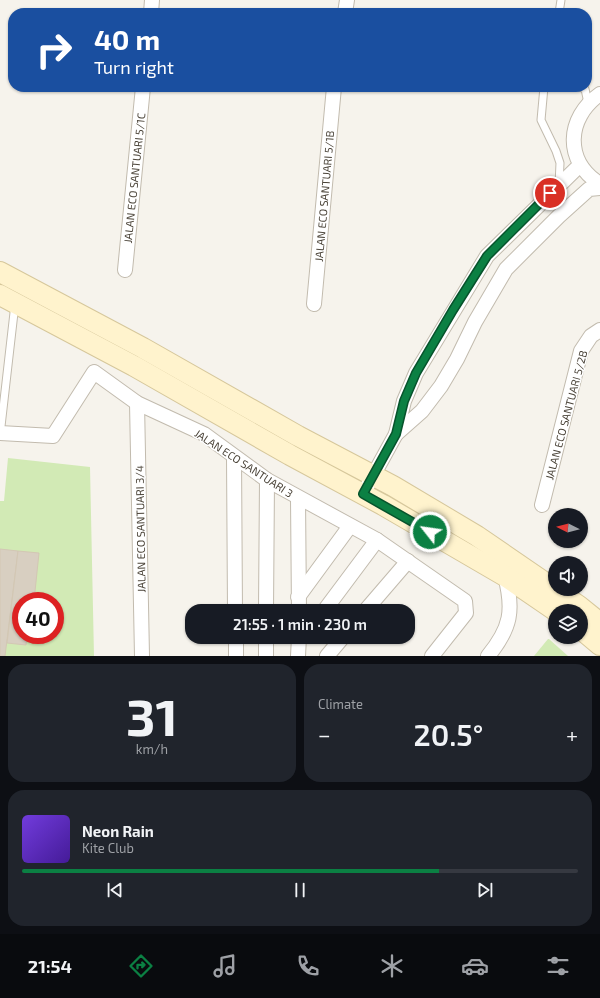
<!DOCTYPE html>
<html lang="en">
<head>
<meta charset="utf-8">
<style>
	body { margin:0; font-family:"Exo 2",sans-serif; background:#20242c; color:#f1f3f6; height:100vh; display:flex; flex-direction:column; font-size:15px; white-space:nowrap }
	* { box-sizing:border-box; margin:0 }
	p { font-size:13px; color:#9ea1a6 }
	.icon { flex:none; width:22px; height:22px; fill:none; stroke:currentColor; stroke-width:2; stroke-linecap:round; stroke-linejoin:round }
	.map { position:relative; height:656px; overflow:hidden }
	.details { display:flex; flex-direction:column; gap:8px; padding:8px; background:#0d0f14; flex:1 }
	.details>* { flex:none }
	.guide { position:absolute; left:8px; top:8px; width:584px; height:84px; border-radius:16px; box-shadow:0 1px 3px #0004; background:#1a4fa0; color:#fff; overflow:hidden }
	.needle { width:26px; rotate:276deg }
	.buttons { position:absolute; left:548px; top:508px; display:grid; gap:8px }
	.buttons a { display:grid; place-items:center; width:40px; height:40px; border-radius:50%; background:#171b24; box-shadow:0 1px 3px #0004; font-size:20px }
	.speed { position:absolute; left:12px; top:592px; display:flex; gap:8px; font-size:20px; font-weight:700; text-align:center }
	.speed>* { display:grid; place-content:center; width:52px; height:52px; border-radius:50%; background:#171b24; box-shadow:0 1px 3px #0004; line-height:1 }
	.speed .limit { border:6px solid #d22; background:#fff; color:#111 }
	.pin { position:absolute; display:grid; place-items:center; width:34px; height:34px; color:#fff; margin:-17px; border:2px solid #fff; border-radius:50%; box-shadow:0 1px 4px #0007 }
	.me { position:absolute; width:44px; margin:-22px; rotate:300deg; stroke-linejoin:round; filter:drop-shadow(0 0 3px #0008) }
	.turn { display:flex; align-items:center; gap:14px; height:84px; padding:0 20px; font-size:18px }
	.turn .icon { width:52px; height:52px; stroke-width:2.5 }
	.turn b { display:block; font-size:28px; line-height:34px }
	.big { font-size:30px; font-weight:600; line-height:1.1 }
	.details .widget { flex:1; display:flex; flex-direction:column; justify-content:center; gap:6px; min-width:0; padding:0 14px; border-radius:16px; background:#20242c }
	.details .dial { align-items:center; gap:0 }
	.dial b { font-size:52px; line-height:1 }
	.song { display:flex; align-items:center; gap:12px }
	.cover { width:48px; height:48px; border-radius:6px; background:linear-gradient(135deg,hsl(260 70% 55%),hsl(260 70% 35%)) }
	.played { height:4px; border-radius:2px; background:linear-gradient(90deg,#0b8043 75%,#363941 75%) }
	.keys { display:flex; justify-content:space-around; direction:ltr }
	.heat { display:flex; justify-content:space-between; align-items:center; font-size:22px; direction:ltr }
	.details .tiles { flex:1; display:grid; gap:8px; grid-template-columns:1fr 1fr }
	.widget:last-child { grid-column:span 2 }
	.trip { position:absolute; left:185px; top:604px; width:230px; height:40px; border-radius:16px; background:#171b24; box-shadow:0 1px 3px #0004; font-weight:600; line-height:40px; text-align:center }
	.dock { display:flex; height:64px; justify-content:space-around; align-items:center; background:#090b0e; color:#9ea1a6 }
	.dock .icon { width:28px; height:28px }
	.dock .selected { color:#0b8043 }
	.dock b { font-size:18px; color:#f1f3f6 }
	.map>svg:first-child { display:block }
	.green { fill:#d2eab5; fill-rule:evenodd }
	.building { fill:#d8cfc1; stroke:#d3c7b4 }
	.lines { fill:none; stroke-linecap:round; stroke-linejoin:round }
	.lane-casing { stroke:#c2bbae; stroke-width:9 }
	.street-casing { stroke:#c2bbae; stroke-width:16 }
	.secondary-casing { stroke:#d6c79b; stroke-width:22 }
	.lane { stroke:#fff; stroke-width:7 }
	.street { stroke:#fff; stroke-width:14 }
	.secondary { stroke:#fff3cd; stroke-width:20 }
	.route-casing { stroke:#07532c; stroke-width:10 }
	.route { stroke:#0b8043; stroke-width:7 }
	.labels { text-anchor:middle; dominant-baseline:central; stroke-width:3; stroke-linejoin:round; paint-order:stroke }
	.street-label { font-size:11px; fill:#4b4439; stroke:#fff }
</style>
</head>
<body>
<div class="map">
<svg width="600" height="656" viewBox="0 0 600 656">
	<rect width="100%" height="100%" fill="#f6f3ec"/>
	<g class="green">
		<path d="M 8,458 L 90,467 L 94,656 L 0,656 L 0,501 L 4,501 ZM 21,601 L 55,601 L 55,635 L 21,635 Z"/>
		<polygon points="548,639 549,639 568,656 534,656"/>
	</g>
	<g class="building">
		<polygon points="0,549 18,551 5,656 0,656"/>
		<polygon points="18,551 39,553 34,601 21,601 21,635 27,635 26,645 7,643"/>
	</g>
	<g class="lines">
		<g class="lane-casing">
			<g id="lane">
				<polyline points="559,13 561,0"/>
				<polyline points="544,87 541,120 556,151 560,163 559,185"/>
				<polyline points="580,87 585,89 588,103"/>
				<polyline points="0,435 15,304"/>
			</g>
		</g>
		<g class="street-casing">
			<g id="street">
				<polyline points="151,13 152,0"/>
				<polyline points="345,13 347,0"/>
				<path d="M 600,94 C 566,118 564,161 600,184"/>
				<polyline points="125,270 143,87"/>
				<polyline points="314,304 334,87"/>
				<polyline points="137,403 142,656"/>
				<polyline points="0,433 53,436 94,372 137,403 204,434 267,480 377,540 465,601 466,613 432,656"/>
				<polyline points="396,434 422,411 441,386 457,359 475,322 506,269 559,216 589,189 600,188"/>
				<polyline points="234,457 235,611"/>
				<polyline points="363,494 396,434 404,401 416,373 487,256 580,165"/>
				<polyline points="298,498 299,611"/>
				<polyline points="542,505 581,351 591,336 600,330"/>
				<polyline points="298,597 350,526"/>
				<polyline points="266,611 267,480"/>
				<polyline points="324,611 377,540"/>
				<polyline points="365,611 408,561"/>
				<polyline points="236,637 236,656"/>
				<polyline points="266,656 266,637"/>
				<polyline points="298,656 299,637"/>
				<polyline points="327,656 343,637"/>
				<path d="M 488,656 C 511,628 514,610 505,576"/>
			</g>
		</g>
		<g class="secondary-casing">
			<g id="secondary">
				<polyline points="0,272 143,348 298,436 393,486 477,536 579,606 600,623"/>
				<polyline points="0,295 134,366 290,455 383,505 505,576 556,611"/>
				<polyline points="581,629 600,645"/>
			</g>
		</g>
		<use href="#lane" class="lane"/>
		<use href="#street" class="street"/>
		<use href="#secondary" class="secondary"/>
	</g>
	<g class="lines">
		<g class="route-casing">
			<polyline id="route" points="430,532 363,494 396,434 404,401 416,373 453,310 487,256 550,193"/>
		</g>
		<use href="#route" class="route"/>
	</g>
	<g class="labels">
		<g class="street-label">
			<text transform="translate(134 178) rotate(-84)">JALAN ECO SANTUARI 5/1C</text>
			<text transform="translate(324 196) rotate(-85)">JALAN ECO SANTUARI 5/1B</text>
			<text transform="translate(566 415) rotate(-75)">JALAN ECO SANTUARI 5/2B</text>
			<text transform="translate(244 463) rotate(33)">JALAN ECO SANTUARI 3</text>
			<text transform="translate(140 529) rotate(-91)">JALAN ECO SANTUARI 3/4</text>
		</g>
	</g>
</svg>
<div class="buttons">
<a><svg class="needle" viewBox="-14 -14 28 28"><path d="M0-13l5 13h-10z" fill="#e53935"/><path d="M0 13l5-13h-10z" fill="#9ea1a6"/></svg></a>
<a><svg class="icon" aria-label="sound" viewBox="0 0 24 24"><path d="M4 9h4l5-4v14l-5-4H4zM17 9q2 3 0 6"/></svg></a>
<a><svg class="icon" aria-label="layers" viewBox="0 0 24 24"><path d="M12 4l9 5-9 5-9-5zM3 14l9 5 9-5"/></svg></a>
</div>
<div class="speed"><div class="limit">40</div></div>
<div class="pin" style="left:550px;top:193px;background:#d93025"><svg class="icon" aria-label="arrive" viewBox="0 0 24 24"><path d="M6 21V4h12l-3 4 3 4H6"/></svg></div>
<svg class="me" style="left:430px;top:532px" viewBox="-20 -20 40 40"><circle r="17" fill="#0b8043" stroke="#fff" stroke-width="3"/><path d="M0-11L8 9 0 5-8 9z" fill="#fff"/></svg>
<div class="trip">21:55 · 1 min · 230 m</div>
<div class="guide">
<div class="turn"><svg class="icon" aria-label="right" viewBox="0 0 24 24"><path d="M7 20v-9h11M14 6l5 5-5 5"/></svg><div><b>40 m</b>Turn right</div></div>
</div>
</div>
<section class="details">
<div class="tiles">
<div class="widget dial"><b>31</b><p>km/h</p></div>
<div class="widget"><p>Climate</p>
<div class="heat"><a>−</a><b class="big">20.5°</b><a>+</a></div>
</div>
<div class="widget">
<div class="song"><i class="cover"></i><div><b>Neon Rain</b><p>Kite Club</p></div></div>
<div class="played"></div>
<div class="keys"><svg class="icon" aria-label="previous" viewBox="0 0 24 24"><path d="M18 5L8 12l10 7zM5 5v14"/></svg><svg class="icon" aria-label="pause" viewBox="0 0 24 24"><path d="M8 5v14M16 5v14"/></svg><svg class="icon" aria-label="next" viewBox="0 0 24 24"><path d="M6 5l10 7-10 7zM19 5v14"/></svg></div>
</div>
</div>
</section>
<nav class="dock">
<b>21:54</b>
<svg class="icon selected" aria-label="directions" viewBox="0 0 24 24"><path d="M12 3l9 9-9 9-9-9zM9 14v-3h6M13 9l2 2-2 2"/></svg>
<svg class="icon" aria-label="music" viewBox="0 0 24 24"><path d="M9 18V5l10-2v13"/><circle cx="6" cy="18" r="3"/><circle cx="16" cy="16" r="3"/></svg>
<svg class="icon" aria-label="phone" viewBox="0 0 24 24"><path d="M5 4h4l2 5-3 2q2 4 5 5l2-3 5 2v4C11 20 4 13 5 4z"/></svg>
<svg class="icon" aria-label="climate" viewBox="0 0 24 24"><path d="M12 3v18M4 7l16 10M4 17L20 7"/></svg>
<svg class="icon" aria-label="car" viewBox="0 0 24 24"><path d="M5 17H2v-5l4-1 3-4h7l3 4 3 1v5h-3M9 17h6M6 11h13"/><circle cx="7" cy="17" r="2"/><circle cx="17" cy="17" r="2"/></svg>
<svg class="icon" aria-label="filters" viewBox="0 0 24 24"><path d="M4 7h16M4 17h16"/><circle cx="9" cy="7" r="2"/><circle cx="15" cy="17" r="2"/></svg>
</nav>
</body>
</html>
